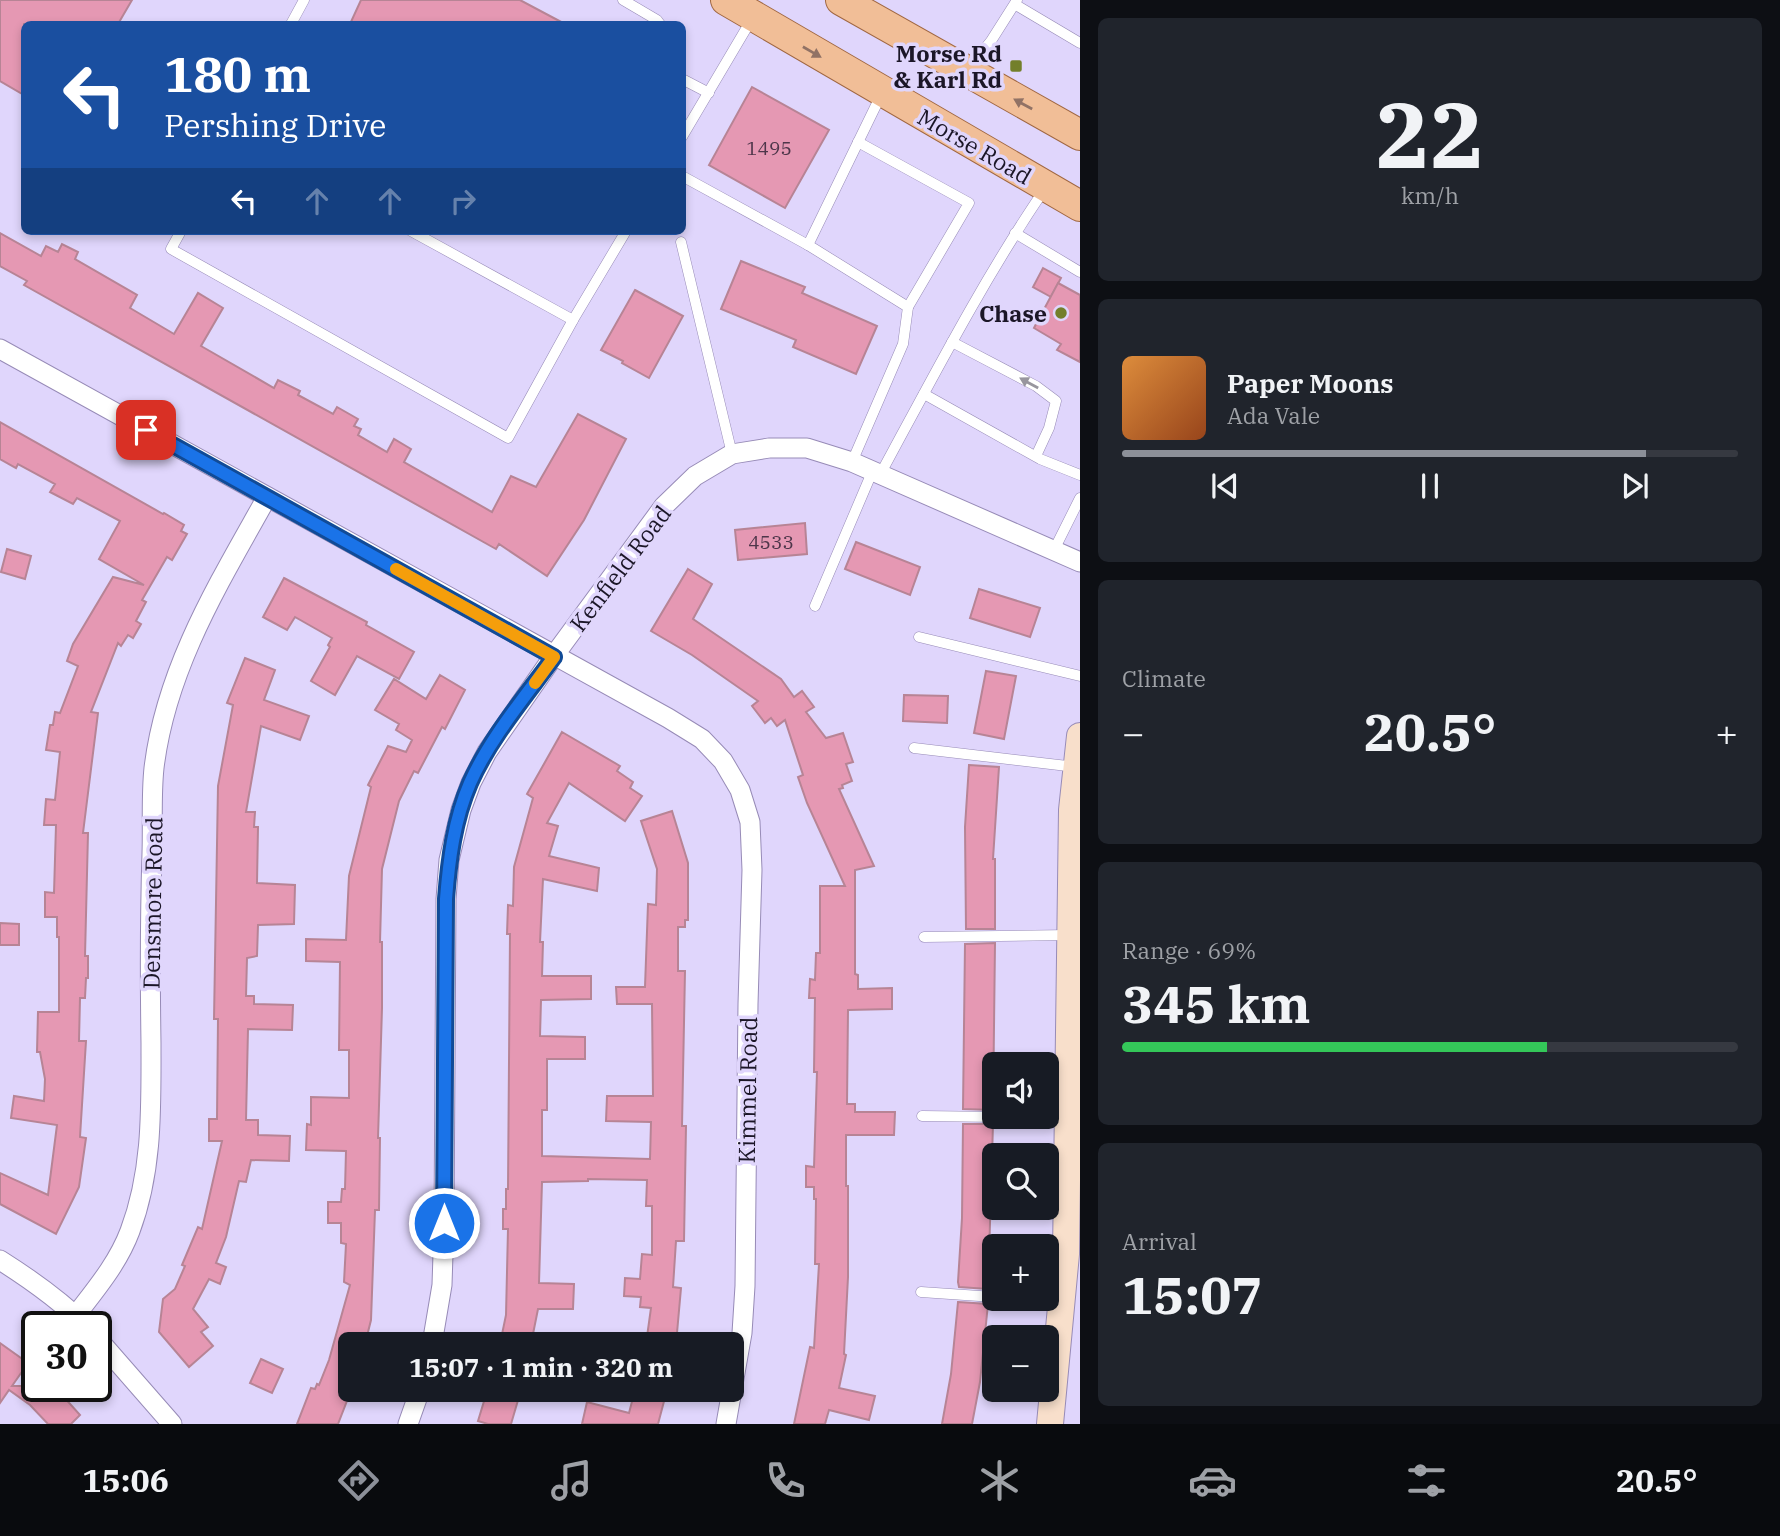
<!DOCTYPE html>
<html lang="en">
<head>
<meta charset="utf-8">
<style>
	body { margin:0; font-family:"IBM Plex Serif",serif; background:#20242c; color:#f1f3f6; height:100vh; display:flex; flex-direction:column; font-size:26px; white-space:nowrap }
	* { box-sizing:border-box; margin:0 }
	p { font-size:23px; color:#9ea1a6 }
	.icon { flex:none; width:38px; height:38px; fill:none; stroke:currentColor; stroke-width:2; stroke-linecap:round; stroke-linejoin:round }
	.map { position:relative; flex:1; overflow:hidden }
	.side { display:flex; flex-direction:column; gap:18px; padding:18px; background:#0d0f14; width:700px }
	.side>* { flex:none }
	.top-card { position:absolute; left:21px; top:21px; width:665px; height:214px; border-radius:10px; box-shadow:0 4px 10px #0003; background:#1a4fa0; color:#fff; overflow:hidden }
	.fabs { position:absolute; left:982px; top:1052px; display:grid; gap:14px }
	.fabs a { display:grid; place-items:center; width:77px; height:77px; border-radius:10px; background:#171b24; box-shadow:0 4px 10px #0003; font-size:35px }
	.speed { position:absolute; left:21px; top:1311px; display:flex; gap:14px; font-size:35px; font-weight:700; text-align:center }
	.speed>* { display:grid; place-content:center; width:91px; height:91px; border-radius:50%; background:#171b24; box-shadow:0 4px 10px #0003; line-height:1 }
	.speed .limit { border:4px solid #111; border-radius:10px; background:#fff; color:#111 }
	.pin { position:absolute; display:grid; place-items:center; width:60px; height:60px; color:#fff; margin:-30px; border-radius:14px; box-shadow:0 4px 10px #0006 }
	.me { position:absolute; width:77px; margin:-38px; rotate:0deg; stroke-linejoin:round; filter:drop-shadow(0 0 5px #0008) }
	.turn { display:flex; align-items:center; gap:24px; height:147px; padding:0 28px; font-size:32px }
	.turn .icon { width:91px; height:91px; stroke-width:2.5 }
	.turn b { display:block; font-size:49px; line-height:60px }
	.lanes { display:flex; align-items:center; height:66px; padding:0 28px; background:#0003; justify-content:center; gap:35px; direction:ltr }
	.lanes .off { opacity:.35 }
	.big { font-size:52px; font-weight:800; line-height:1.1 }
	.side .widget { flex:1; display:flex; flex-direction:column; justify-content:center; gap:10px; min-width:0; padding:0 24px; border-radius:10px; background:#20242c }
	.side .dial { align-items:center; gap:0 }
	.dial b { font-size:91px; line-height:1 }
	.song { display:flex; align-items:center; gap:21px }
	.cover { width:84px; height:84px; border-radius:10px; background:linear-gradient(135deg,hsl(30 70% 55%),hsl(20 70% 35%)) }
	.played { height:7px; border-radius:4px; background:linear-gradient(90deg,#8c9099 85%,#363941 85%) }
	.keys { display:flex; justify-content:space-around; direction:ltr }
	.heat { display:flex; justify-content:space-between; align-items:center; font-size:38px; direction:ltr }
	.charge { height:10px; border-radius:5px; background:linear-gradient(90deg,#34c759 69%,#363941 0) }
	.trip { position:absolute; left:338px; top:1332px; width:406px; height:70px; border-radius:10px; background:#171b24; box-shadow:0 4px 10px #0003; font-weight:800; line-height:70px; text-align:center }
	.menu { display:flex; height:112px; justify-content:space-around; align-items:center; background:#090b0e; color:#9ea1a6 }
	.menu .icon { width:49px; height:49px }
	.menu .on { color:#8c9099 }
	.menu b { font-size:32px; color:#f1f3f6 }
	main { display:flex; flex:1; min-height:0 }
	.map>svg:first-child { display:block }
	.building { fill:#e598b3; stroke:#b78495; stroke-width:2 }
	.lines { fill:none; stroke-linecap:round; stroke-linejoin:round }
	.service-casing { stroke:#978bb7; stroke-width:11 }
	.minor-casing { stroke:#978bb7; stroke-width:21 }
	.secondary-casing { stroke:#978bb7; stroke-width:28 }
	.primary-casing { stroke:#a06742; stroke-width:32 }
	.service { stroke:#fff; stroke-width:10 }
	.minor { stroke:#fff; stroke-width:19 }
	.secondary { stroke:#f8dfcb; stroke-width:26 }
	.primary { stroke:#f1be97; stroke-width:30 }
	.oneway { fill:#917265 }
	.oneway2 { fill:#98969e }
	.route-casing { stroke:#114b97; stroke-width:18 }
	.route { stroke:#1a73e8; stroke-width:12 }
	.slow { stroke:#f59e0b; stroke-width:12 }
	.poi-dot { fill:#737f2b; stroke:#e0d6fc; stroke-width:2.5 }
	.labels { text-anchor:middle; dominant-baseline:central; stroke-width:7; stroke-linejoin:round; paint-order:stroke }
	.number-label { font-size:19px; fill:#4e364a }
	.poi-label { font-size:23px; font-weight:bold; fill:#1b1627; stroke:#e0d6fc; text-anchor:end }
	.street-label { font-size:23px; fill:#1b1627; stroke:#e0d6fc }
</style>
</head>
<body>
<main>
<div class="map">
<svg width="1080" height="1424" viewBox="0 0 1080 1424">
	<rect width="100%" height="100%" fill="#e0d6fc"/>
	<g class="building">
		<polygon points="0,0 132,0 118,24 24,24 24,95 0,81"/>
		<polygon points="361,0 520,0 565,24 350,24"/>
		<polygon points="752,87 829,130 785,208 709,165"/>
		<polygon points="0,233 41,256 46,246 58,252 62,244 78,252 75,259 137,295 130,308 174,334 198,293 223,308 201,346 274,388 278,380 300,391 298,395 333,414 337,407 358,419 354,426 361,429 358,435 387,452 394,439 411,449 404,462 492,512 511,476 536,487 578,414 626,439 584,520 547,576 499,544 496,549 24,285 27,281 0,266"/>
		<polygon points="741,261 805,287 802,293 877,326 856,374 793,347 796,340 721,309"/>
		<polygon points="1043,268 1061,278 1051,297 1033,287"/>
		<polygon points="1058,283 1080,295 1080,362 1057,350 1061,344 1034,328"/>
		<polygon points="635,290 683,316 649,378 622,363 623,361 601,350"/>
		<polygon points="0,422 163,514 164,513 184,525 181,531 187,534 172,560 167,557 142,600 146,602 136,621 141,624 133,638 128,635 121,646 118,643 91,712 98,713 83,833 88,833 85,956 88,956 88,978 86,978 85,998 80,998 79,1041 86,1041 80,1137 86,1138 79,1187 56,1234 0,1204 0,1173 48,1195 57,1125 11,1118 14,1096 44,1101 45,1079 40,1052 37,1052 38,1012 59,1012 59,937 57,937 57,917 45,917 45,892 54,893 56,825 44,825 46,799 55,800 60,752 46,750 50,725 53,725 55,712 60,713 78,666 67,661 73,644 113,577 144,585 99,559 120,521 77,498 73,504 50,492 55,484 18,464 16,468 0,459"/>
		<polygon points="805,523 807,554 738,560 735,530"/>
		<polygon points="856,542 920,567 910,595 845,569"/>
		<polygon points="7,549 31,556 25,579 1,572"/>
		<polygon points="688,569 712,584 693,619 781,679 794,697 802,691 814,707 806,712 826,738 843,733 853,762 846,764 852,781 842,785 843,788 839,789 874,866 855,870 855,974 858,975 858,989 892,988 892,1009 848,1010 847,1104 855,1104 855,1112 895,1112 894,1135 846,1135 846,1186 848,1186 848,1277 844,1354 846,1355 839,1388 875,1396 869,1420 829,1410 825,1424 794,1424 810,1347 814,1348 819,1264 815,1264 816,1199 814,1199 814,1187 806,1187 806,1166 814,1167 817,1072 814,1072 815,998 809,998 810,979 815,980 816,953 820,953 820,886 845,886 807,803 798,777 803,775 785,720 777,726 771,718 765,723 752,706 758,701 692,655 651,631"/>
		<polygon points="284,578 367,622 366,625 414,652 399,679 357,656 335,695 311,681 330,647 328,645 332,638 295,617 287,630 263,617"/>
		<polygon points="979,589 1040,608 1030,637 970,618"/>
		<polygon points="245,658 275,670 264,700 309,716 300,740 261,726 246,812 255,812 254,827 258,827 257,883 295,885 294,924 258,925 257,956 247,958 246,996 254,996 254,1004 293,1005 292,1030 248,1029 246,1120 258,1120 258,1135 290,1136 289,1161 251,1160 246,1182 239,1181 226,1237 216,1263 226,1267 220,1284 209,1279 193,1309 208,1327 201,1332 213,1346 189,1367 159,1332 163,1299 175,1289 185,1266 182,1265 198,1227 202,1229 222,1141 209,1141 209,1119 217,1119 218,1019 214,1019 218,786 233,705 227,703"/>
		<polygon points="986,671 1016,676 1004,739 974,733"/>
		<polygon points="440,675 465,690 445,729 442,727 418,773 414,771 399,801 382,869 380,942 382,942 382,1008 378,1138 380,1138 379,1210 375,1210 371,1320 365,1344 350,1344 350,1393 338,1424 297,1424 311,1388 315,1389 317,1384 319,1385 329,1360 350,1285 344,1282 346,1244 341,1243 341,1223 328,1223 328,1202 341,1202 342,1189 345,1189 346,1151 306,1150 307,1124 311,1125 311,1097 349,1098 349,1050 339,1050 340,962 306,961 306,939 346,940 349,876 371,787 368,785 388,746 406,752 412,740 396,730 399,724 375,710 394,679 426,699"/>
		<polygon points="904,695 948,696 947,723 903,721"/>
		<polygon points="562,732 620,766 617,771 633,782 630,788 642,796 625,821 569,783 547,823 558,826 549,856 599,868 597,891 543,879 540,942 543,942 542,976 591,976 591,999 541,1000 540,1036 585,1037 585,1059 547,1059 547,1110 542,1110 542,1156 650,1159 651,1122 606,1121 607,1096 653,1096 652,1004 617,1004 616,987 645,987 648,904 656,905 657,869 641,821 672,811 688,863 688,920 685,920 685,927 678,927 678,971 685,971 682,1126 686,1126 684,1241 676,1241 673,1287 681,1288 676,1344 646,1344 651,1308 640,1307 641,1297 624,1296 625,1278 640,1279 642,1254 652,1255 652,1206 646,1206 647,1180 588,1179 588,1181 542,1182 539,1283 574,1284 573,1309 538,1309 531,1344 500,1344 506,1315 508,1229 503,1229 503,1209 506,1209 506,1189 508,1189 510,934 507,934 508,905 513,906 514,867 533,798 527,794"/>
		<polygon points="969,765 999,767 993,859 995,859 995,929 966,929 965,827"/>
		<polygon points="0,923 19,924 19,945 0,945"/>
		<polygon points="995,943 993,1110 963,1109 965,944"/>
		<polygon points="963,1124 993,1124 988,1289 959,1287 958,1282 962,1218"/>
		<polygon points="958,1302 988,1304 980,1382 972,1424 942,1424 951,1374"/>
		<polygon points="0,1343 28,1363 12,1386 54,1386 80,1415 71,1424 48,1424 30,1405 9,1390 0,1403"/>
		<polygon points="261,1359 283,1369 272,1393 250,1383"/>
		<polygon points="490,1390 521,1390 511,1424 488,1424 478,1421 485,1398 487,1399"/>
		<polygon points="635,1390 667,1390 658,1424 582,1424 587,1402 629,1413"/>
	</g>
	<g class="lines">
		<g class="service-casing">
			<g id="service">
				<polyline points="623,0 657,20 660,24"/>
				<polyline points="1016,5 1080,43"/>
				<polyline points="291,24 304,0"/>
				<polyline points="969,68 991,41 1017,0"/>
				<polyline points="682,79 709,93"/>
				<polyline points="682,137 753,17"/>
				<polyline points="858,142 969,203 908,307"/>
				<polyline points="682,176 808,245"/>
				<polyline points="181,231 171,249 508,438 573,320"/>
				<polyline points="411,231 573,320 626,231"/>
				<polyline points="1015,233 1080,272"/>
				<polyline points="681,242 732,454"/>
				<polyline points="952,342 1036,386 1056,401 1049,428 1036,456"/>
				<polyline points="924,394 1040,459 1080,475"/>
				<polyline points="852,462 903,344 908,307 808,245 882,93"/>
				<path d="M 881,473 C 933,377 983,280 1044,190"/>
				<polyline points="1053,552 1080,498"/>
				<polyline points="815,606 873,470"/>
				<polyline points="919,637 1080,676"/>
				<polyline points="914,748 1076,767"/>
				<polyline points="924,937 1070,935"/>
				<polyline points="922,1116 1066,1118"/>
				<polyline points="921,1292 994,1297"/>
				<polyline points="1023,1298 1061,1301"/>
			</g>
		</g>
		<g class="minor-casing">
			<g id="minor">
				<polyline points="0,349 668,718 702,739 723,761 740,790 750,822 752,870 748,1004 745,1286 742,1333 726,1424"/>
				<path d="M 0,1260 C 30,1279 61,1301 86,1326"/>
				<path d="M 76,1315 C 96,1289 118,1263 130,1231 C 153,1170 151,1107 151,1043 C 150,980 150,916 152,853 C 153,825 151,796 154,768 C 166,668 219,583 267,497"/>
				<polyline points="96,1337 172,1424"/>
				<polyline points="432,1344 442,1285 444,1223 446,899 449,860 461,810 471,783 487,752 553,657 664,506 695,476 732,454 769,448 807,448 852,462 1080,562"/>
				<polyline points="408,1424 420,1390"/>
			</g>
		</g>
		<g class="secondary-casing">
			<polyline id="secondary" points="1050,1424 1066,1254 1072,810 1080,736"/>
		</g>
		<g class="primary-casing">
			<g id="primary">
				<polyline points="726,0 1080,206"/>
				<polyline points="841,0 1080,135"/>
			</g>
		</g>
		<use href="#service" class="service"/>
		<use href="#minor" class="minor"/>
		<use href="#secondary" class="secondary"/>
		<use href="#primary" class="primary"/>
	</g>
	<defs><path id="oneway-solid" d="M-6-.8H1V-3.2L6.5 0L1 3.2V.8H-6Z" transform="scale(1.75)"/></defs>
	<g class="oneway">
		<use href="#oneway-solid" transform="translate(812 52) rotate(30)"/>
		<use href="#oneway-solid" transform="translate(1023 104) rotate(-151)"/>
	</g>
	<use class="oneway2" href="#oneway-solid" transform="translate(1029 383) rotate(-151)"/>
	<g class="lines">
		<g class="route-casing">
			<path id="route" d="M 146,430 L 554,657 C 525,697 490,738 470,783 C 454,820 449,860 446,899 L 444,1223"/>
		</g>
		<use href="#route" class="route"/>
		<polyline class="slow" points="396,569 554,657 535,683"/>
	</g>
	<g class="poi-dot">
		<rect x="1009" y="59" width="14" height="14" rx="3.5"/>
		<circle cx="1061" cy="313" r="7"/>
	</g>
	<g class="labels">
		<g class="number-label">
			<text x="769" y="148">1495</text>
			<text x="771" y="542">4533</text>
		</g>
		<g class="poi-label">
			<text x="1002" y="53">Morse Rd<tspan x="1002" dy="26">&amp; Karl Rd</tspan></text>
			<text x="1047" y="313">Chase</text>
		</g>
		<g class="street-label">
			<text transform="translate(975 146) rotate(30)">Morse Road</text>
			<text transform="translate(620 568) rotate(-53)">Kenfield Road</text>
			<text transform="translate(152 903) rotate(-89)">Densmore Road</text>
			<text transform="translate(747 1090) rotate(-89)">Kimmel Road</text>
		</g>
	</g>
</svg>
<div class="fabs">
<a><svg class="icon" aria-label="sound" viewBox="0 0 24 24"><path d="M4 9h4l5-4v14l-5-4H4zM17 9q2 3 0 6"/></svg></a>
<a><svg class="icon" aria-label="search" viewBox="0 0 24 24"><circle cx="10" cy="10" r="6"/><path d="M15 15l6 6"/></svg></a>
<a>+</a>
<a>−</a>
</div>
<div class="speed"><div class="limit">30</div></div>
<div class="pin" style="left:146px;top:430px;background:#d93025"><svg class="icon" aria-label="arrive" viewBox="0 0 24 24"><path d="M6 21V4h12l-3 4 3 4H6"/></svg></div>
<svg class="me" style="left:444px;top:1223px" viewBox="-20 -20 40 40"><circle r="17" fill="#1a73e8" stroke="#fff" stroke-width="3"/><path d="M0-11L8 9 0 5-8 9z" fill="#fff"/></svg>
<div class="trip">15:07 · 1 min · 320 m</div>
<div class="top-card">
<div class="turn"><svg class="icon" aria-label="left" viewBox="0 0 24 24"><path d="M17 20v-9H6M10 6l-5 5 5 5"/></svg><div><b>180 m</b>Pershing Drive</div></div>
<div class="lanes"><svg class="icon" aria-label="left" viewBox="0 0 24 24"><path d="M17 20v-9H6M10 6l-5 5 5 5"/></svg><svg class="icon off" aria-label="ahead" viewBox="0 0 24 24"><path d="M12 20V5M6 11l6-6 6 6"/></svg><svg class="icon off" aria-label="ahead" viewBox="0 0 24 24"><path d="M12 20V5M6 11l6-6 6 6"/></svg><svg class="icon off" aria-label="right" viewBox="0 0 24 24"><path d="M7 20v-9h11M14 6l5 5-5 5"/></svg></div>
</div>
</div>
<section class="side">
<div class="widget dial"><b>22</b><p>km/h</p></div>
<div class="widget">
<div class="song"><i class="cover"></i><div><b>Paper Moons</b><p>Ada Vale</p></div></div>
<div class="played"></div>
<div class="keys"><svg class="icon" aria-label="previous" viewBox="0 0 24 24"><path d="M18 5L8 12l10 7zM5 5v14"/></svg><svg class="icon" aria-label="pause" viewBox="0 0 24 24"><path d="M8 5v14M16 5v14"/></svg><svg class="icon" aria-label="next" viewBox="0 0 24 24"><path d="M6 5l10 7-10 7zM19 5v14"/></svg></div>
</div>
<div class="widget"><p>Climate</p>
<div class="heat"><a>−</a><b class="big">20.5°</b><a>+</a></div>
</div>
<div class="widget"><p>Range · 69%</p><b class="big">345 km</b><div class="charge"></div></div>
<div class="widget"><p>Arrival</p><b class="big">15:07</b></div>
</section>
</main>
<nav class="menu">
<b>15:06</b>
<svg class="icon on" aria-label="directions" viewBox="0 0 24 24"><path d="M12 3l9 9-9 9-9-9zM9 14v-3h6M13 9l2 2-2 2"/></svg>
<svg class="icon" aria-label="music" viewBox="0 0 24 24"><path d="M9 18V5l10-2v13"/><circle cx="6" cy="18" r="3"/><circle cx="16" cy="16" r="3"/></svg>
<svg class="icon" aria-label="phone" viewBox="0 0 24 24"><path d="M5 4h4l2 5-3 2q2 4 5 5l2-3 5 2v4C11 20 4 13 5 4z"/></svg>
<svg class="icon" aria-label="climate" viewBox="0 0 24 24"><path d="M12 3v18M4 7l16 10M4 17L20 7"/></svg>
<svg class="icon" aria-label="car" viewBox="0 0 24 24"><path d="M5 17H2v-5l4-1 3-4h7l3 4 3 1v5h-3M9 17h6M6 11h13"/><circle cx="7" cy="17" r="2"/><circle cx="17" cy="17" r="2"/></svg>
<svg class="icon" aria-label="filters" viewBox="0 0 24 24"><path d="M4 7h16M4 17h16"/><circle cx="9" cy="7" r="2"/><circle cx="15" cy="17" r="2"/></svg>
<b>20.5°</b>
</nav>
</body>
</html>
